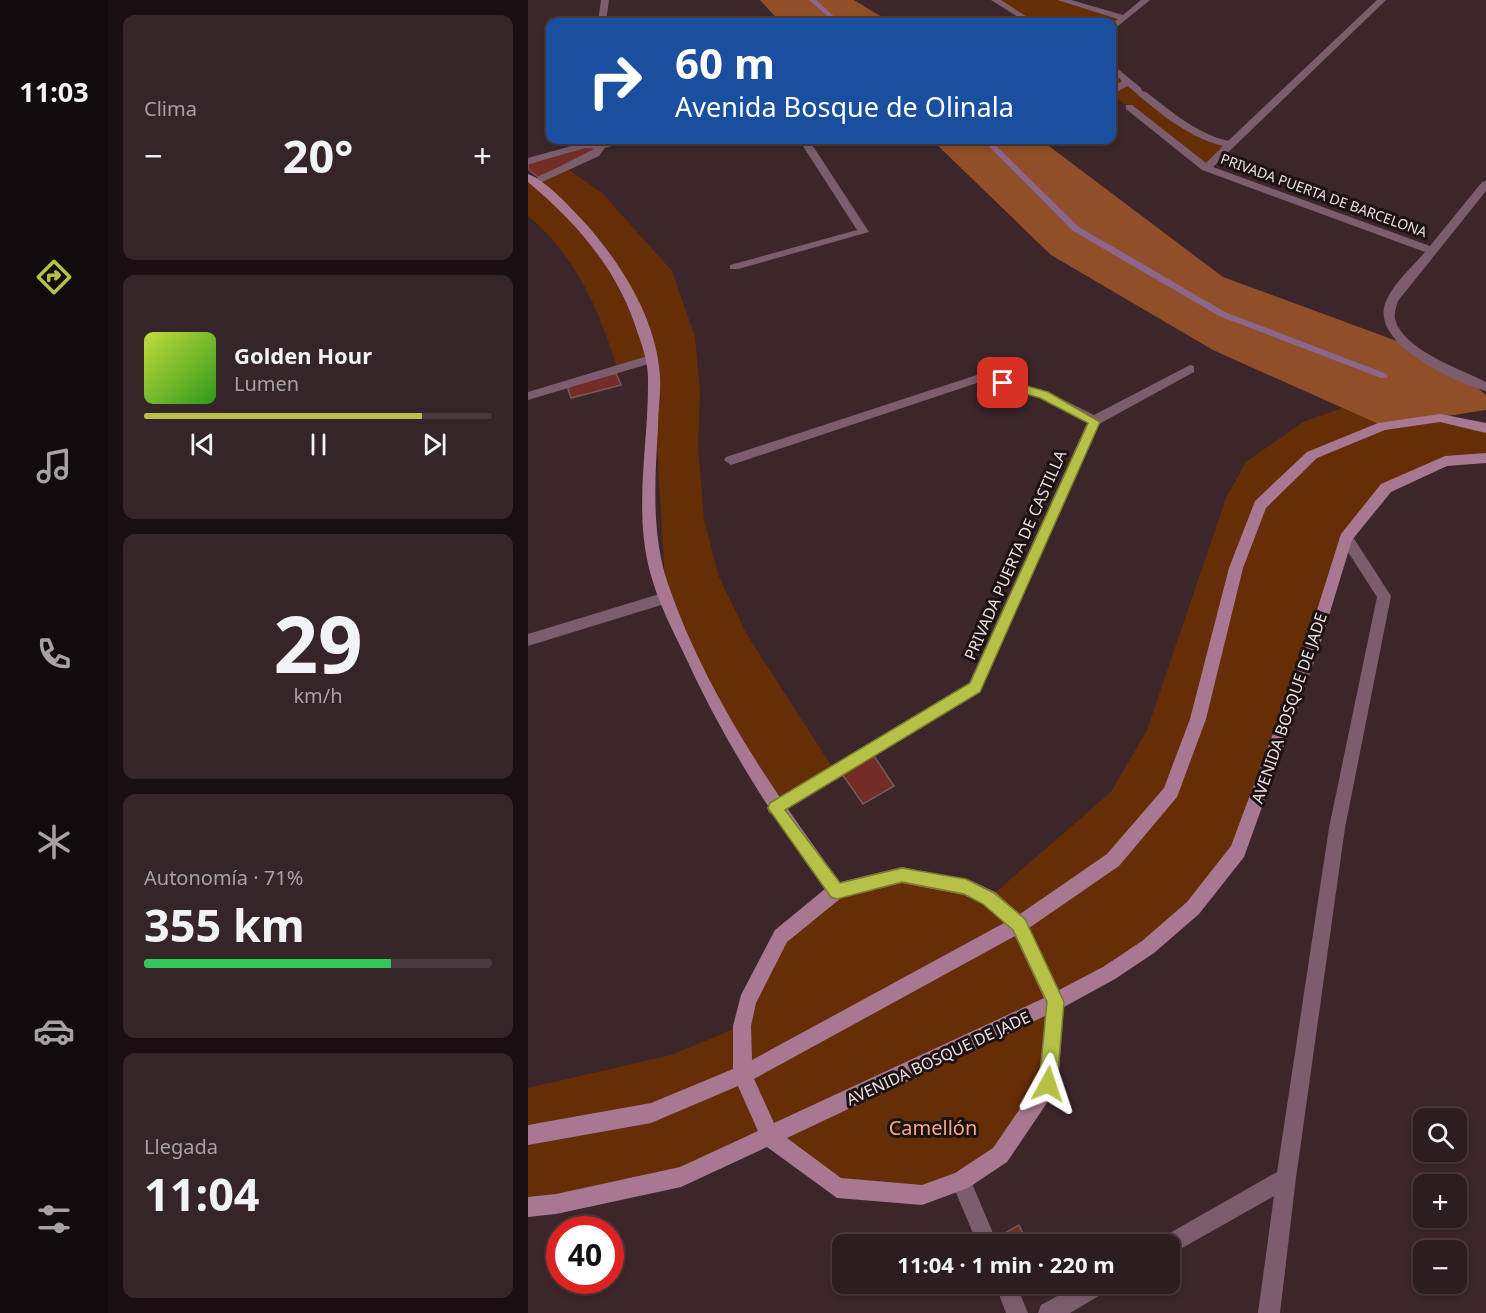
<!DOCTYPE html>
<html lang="es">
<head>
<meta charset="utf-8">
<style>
	body { margin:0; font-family:"Noto Sans",sans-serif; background:#352529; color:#f1f3f6; height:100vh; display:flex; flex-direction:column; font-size:22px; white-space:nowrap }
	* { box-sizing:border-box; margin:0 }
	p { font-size:20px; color:#a7a1a5 }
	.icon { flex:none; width:33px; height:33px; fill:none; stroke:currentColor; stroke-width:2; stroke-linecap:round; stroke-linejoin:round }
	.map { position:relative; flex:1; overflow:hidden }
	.drawer { display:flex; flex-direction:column; gap:15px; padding:15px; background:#190f12; width:420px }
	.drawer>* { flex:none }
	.guide { position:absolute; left:18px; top:18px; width:570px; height:126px; border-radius:12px; box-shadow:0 3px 9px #0003,0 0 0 2px #483a3e; background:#1a4fa0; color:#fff; overflow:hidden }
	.fabs { position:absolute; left:885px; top:1108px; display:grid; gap:12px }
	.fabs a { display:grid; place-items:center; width:54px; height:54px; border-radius:12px; background:#2d1c20; box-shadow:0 3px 9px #0003,0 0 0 2px #483a3e; font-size:30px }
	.speed { position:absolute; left:18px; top:1216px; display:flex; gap:12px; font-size:30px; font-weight:700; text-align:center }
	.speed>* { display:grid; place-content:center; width:78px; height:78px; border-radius:50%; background:#2d1c20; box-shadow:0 3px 9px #0003,0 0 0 2px #483a3e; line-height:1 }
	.speed .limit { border:9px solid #d22; background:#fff; color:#111 }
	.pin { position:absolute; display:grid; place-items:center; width:51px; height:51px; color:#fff; margin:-26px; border-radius:12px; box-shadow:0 3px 9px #0006 }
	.me { position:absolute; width:66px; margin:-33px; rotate:5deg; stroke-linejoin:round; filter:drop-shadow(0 0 4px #0008) }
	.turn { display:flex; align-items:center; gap:21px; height:126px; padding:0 30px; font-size:27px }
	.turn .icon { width:78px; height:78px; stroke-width:2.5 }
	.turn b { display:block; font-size:42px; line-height:51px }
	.big { font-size:45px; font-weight:700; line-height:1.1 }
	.drawer .widget { flex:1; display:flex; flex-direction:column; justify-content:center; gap:9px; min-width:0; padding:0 21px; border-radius:12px; background:#352529 }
	.drawer .dial { align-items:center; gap:0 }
	.dial b { font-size:78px; line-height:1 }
	.song { display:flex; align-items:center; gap:18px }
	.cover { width:72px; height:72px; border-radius:9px; background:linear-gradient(135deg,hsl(70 70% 55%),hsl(110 70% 35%)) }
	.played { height:6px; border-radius:3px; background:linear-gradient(90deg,#b8c147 80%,#483a3e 80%) }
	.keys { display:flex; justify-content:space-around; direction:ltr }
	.heat { display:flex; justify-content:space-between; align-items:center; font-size:33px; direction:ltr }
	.charge { height:9px; border-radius:4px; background:linear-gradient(90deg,#34c759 71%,#483a3e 0) }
	.trip { position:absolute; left:304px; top:1234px; width:348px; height:60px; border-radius:12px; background:#2d1c20; box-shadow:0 3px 9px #0003,0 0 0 2px #483a3e; font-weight:700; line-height:60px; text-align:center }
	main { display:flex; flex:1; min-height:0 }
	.tab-bar { display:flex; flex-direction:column; width:108px; justify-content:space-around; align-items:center; background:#120b0d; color:#a7a1a5 }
	.tab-bar .icon { width:42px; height:42px }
	.tab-bar .active { color:#b8c147 }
	.tab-bar b { font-size:27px; color:#f1f3f6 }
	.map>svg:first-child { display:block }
	.green { fill:#662e07 }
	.forest { fill:#904f28 }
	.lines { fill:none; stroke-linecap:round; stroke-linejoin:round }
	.stream { fill:#8c668b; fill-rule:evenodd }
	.building { fill:#742d26; stroke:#755b57; stroke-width:1.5 }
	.street { fill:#7c5d6d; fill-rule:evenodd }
	.secondary { fill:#a87892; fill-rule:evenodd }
	.route { fill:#b8c147; stroke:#787d2e; stroke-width:1.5 }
	.labels { text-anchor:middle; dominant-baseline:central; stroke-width:6; stroke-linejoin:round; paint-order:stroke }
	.far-street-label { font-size:14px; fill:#eddee0; stroke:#1c1214 }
	.street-label { font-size:16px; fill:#eddee0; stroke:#1c1214 }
	.near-park-label { font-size:20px; fill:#f6aa81; stroke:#1c1214 }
</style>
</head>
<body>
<main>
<nav class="tab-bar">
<b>11:03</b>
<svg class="icon active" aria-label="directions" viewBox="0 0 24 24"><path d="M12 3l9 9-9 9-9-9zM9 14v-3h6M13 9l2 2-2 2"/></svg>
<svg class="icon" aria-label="music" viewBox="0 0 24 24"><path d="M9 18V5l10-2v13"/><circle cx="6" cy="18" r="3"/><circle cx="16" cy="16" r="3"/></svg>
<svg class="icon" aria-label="phone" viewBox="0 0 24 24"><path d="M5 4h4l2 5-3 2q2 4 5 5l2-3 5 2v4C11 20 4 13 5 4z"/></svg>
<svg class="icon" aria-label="climate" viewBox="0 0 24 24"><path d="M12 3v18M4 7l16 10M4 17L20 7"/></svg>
<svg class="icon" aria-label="car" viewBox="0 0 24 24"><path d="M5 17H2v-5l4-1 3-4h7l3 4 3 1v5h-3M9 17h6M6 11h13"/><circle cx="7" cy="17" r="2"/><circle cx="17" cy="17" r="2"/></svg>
<svg class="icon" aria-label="filters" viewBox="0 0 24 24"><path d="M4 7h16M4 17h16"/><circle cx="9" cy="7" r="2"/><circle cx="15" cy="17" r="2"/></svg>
</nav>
<section class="drawer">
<div class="widget"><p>Clima</p>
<div class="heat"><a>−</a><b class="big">20°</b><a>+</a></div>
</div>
<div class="widget">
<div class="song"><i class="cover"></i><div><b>Golden Hour</b><p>Lumen</p></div></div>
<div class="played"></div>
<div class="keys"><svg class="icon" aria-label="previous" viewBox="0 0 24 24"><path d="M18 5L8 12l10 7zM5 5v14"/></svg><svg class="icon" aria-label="pause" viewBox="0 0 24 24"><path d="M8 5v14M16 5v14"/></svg><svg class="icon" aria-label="next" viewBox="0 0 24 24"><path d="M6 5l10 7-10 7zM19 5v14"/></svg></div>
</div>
<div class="widget dial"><b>29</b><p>km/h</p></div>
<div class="widget"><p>Autonomía · 71%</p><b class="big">355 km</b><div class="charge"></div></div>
<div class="widget"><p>Llegada</p><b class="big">11:04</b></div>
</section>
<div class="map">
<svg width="958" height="1313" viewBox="0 0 958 1313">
	<rect width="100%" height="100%" fill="#3c262a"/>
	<g class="green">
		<polygon points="467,0 533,0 596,18 584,28 584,22 503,22"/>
		<polygon points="584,67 662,130 702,145 678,168 584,94"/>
		<path d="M 38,168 L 74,193 L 144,271 L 167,337 L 172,391 L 170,446 L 176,520 L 191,577 L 218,633 L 308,773 L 247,808 L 138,598 L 124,360 L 90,370 C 70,309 50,258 0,216 L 0,177 L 6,182 Z"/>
		<polygon points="814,408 855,426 912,418 958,428 958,458 917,461 858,488 818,538 710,851 665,908 528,1002 520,1084 472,1155 394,1195 309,1188 242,1137 153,1177 0,1207 0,1088 143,1055 213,1026 253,936 308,891 374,875 461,898 583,792 619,730 698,498 718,462 775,422"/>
	</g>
	<g class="forest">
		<polygon points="232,0 326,0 362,22 252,22"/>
		<polygon points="404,140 513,140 695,277 877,344 932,373 958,395 958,410 855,426 685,350 523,255"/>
	</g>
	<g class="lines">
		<g class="stream">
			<polygon points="281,0 288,0 312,22 306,22"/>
			<polygon points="455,140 462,140 551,227 697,312 859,374 860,376 859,378 853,378 691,316 545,231"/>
		</g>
	</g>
	<g class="building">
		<polygon points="57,146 69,147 65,154 10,177 0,169 0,164"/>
		<polygon points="88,373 93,385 43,398 39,386"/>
		<polygon points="346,756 366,786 335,804 314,774"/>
		<polygon points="491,1225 500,1245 462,1245 461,1242"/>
	</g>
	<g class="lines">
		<g class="street">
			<polygon points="73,0 81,0 78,22 70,22"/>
			<polygon points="463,0 473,0 507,22 498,22"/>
			<polygon points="529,0 543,0 595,15 613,0 622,0 584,31 584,24 590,19"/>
			<path d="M 849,0 L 858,0 L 685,167 L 902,246 L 954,182 L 958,181 L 958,191 L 870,301 C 868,307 866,313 867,319 C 875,350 932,369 958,382 L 958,391 C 927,382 837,342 859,299 C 867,282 885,266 897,252 L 674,170 L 598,109 L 598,105 L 604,105 L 678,163 L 695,146 C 658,137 625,108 600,86 L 584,94 L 584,87 L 594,81 L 584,71 L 584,64 L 613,88 L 614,91 L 618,92 C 644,112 668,133 700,141 Z"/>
			<polygon points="86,140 101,140 77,148 71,156 10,184 1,182 66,149 58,148 0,164 0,158 58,142 73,143"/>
			<polygon points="271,140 281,140 341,232 210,269 202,269 202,265 329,230"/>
			<polygon points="123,355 129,359 127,362 0,400 0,392"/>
			<polygon points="662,365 666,366 666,372 571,424 452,692 253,813 247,815 241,813 239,808 241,803 441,683 559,423 512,398 455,381 203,465 196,460 198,457 455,373 520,392 566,415"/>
			<polygon points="818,533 823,534 863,596 817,828 768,1178 752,1313 730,1313 746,1196 647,1252 642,1254 642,1245 630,1245 633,1238 749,1172 801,828 849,597 811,538"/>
			<polygon points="138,592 143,594 145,598 143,602 0,646 0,634"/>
			<polygon points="433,1171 440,1174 470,1245 450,1245 423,1181 426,1174"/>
			<polygon points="467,1284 488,1284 500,1313 478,1313"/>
			<polygon points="551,1284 582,1284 579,1291 542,1313 510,1313 513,1305"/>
		</g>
		<path class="secondary" d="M 0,174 C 18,180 45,210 58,224 C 94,265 129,320 132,377 C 133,393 130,410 130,427 C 127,479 123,534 140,584 C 177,692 245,791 312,882 L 374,867 L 444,881 L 467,892 L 492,914 L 579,854 L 636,788 L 662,719 L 701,568 L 727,501 L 779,452 L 850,423 L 912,414 L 958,423 L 958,433 L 912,422 L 857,430 L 789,458 L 738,508 L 715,568 L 678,719 L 649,797 L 591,866 L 501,928 L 531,990 L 575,967 L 614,941 L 659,902 L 703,846 L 777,648 L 813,534 L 853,484 L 917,456 L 958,453 L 958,463 L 919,466 L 863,492 L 824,540 L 791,648 L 716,857 L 671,914 L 626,953 L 587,979 L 536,1007 L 530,1084 L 527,1091 L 479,1162 L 440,1188 L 394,1205 L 309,1198 L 239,1147 L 153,1187 L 28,1214 L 0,1217 L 0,1197 L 28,1194 L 152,1167 L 230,1131 L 210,1086 L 123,1123 L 0,1145 L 0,1125 L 123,1103 L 205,1069 L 205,1026 L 213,995 L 247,930 L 297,889 C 243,815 195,739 157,656 C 144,629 130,602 122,572 C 105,508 121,443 120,378 C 120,364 115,347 110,334 C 91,271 50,224 0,182 ZM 374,883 L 436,895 L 455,904 L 476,923 L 224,1060 L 223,1026 L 228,1003 L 259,942 L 313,898 ZM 487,936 L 516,998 L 246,1123 L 226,1079 ZM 517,1016 L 511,1081 L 465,1148 L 427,1173 L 394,1185 L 313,1178 L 259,1138 Z"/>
	</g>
	<polygon class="route" points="475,379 520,392 572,422 452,692 257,810 312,883 374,868 438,879 466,893 497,919 536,1002 529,1084 526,1090 520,1092 514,1090 511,1084 519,1002 485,930 455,904 436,894 374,882 309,899 303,897 240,808 242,803 442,683 560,423 512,398 471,386 471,380"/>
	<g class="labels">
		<g class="far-street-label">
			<text transform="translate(796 195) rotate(20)">PRIVADA PUERTA DE BARCELONA</text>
		</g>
		<g class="street-label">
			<text transform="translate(487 555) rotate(-66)">PRIVADA PUERTA DE CASTILLA</text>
			<text transform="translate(761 708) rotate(-71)">AVENIDA BOSQUE DE JADE</text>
			<text transform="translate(410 1058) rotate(-25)">AVENIDA BOSQUE DE JADE</text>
		</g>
		<g class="near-park-label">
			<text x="405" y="1127">Camellón</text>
		</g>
	</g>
</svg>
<div class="fabs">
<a><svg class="icon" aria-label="search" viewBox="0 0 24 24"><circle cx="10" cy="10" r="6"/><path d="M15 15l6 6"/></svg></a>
<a>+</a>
<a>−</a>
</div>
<div class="speed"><div class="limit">40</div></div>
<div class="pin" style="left:475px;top:383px;background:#d93025"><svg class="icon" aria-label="arrive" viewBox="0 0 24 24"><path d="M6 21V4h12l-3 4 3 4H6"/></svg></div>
<svg class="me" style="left:520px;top:1084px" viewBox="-20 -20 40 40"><path d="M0-17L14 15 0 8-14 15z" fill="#b8c147" stroke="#fff" stroke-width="4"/></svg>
<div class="trip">11:04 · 1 min · 220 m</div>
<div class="guide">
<div class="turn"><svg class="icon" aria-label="right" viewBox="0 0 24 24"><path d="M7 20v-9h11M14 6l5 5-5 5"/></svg><div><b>60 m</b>Avenida Bosque de Olinala</div></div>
</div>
</div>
</main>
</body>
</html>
